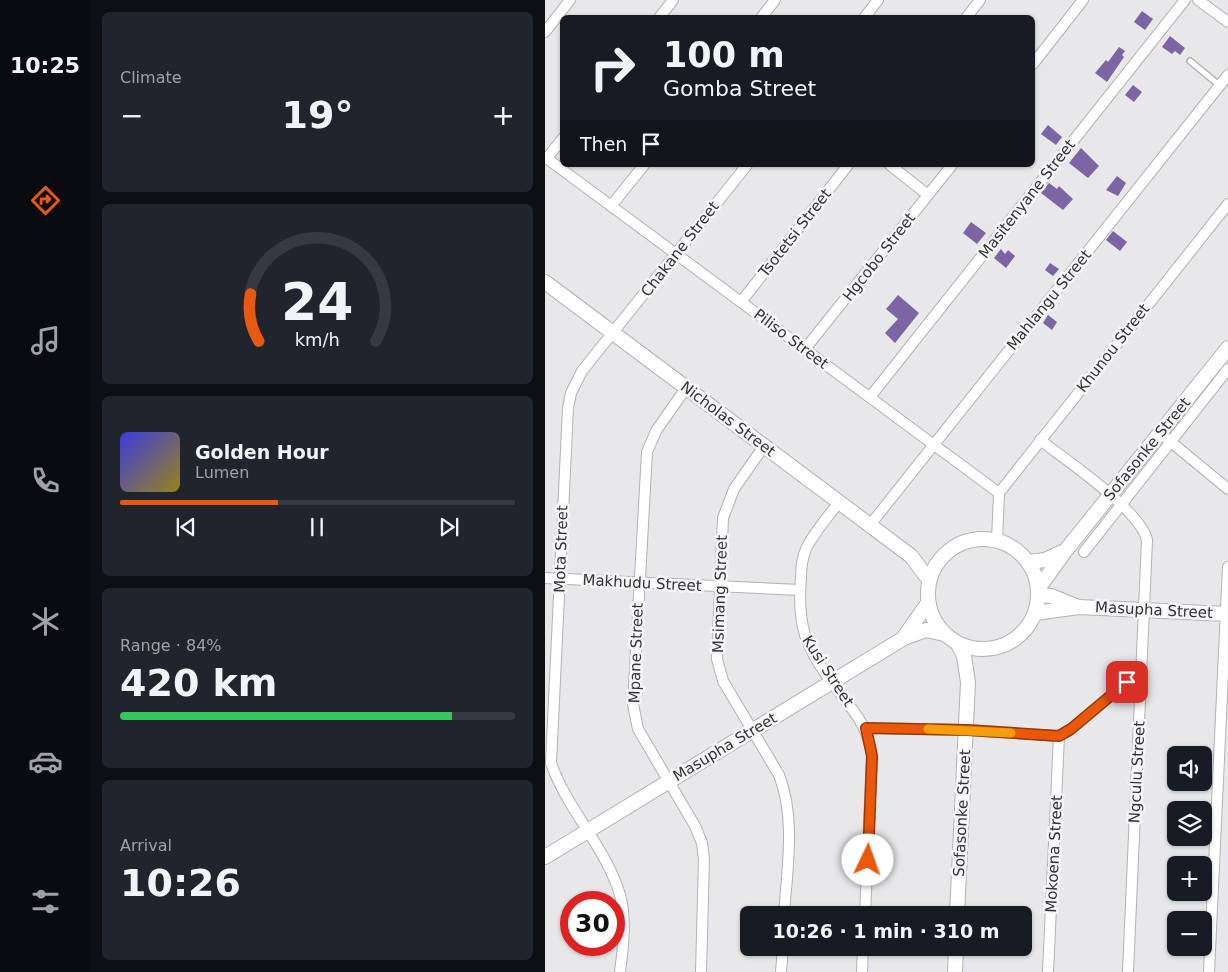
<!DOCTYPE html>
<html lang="en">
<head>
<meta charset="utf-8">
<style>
	body { margin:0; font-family:"DejaVu Sans",sans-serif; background:#20242c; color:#f1f3f6; height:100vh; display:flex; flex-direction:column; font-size:19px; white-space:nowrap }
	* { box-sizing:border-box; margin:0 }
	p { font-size:16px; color:#9ea1a6 }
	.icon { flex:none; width:28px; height:28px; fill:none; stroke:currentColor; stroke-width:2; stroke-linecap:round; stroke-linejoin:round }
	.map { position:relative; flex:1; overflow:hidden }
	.sheet { display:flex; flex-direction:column; gap:12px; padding:12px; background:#0d0f14; width:455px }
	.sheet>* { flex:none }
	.banner { position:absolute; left:15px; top:15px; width:475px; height:152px; border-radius:8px; box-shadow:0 1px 4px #0004; background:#171b24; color:#f1f3f6; overflow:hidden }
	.fabs { position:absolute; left:622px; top:746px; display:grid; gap:10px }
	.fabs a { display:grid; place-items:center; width:45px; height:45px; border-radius:8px; background:#171b24; box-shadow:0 1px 4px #0004; font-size:25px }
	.speed { position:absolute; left:15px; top:891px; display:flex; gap:10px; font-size:25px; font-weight:700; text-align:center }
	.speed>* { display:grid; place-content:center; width:65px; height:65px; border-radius:50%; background:#171b24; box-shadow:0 1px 4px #0004; line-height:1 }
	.speed .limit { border:8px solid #d22; background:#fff; color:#111 }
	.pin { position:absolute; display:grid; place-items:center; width:42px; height:42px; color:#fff; margin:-21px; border-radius:10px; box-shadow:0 2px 8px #0006 }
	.me { position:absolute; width:55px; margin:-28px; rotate:3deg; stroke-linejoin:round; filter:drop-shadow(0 0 4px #0008) }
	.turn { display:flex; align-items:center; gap:18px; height:105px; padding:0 20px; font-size:22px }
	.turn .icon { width:65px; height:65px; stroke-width:2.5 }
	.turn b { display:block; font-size:35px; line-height:42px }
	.then { display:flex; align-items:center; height:48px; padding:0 20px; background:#0003; gap:10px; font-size:19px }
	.big { font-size:38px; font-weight:700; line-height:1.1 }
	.sheet .card { flex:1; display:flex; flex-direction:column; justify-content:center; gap:8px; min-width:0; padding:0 18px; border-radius:8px; background:#20242c }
	.sheet .dial { align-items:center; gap:0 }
	.dial svg { height:130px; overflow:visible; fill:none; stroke:#363941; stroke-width:7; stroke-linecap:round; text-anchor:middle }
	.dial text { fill:#f1f3f6; stroke:none }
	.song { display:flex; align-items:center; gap:15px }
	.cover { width:60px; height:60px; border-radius:8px; background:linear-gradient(135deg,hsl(240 70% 55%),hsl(50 70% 35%)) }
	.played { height:5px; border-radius:2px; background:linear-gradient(90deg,#ea580c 40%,#363941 40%) }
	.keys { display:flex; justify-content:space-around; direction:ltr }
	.heat { display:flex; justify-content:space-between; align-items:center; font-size:28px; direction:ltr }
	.charge { height:8px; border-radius:4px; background:linear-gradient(90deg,#34c759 84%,#363941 0) }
	.trip { position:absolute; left:195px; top:906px; width:292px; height:50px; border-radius:8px; background:#171b24; box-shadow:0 1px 4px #0004; font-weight:700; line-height:50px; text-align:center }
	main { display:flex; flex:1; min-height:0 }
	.tab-bar { display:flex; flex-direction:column; width:90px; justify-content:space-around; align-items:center; background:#090b0e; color:#9ea1a6 }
	.tab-bar .icon { width:35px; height:35px }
	.tab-bar .current { color:#ea580c }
	.tab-bar b { font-size:22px; color:#f1f3f6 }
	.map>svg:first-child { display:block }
	.building { fill:#7c64a5 }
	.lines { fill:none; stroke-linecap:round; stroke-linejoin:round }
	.lane-casing { stroke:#b2b2b3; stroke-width:8 }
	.street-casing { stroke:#b2b2b3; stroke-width:12 }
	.secondary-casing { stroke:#b2b2b3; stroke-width:16 }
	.lane { stroke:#fff; stroke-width:5 }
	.street { stroke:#fff; stroke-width:10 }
	.secondary { stroke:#fff; stroke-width:14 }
	.route-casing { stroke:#983908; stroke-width:12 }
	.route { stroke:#ea580c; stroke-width:9 }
	.slow { stroke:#f59e0b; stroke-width:9 }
	.labels { text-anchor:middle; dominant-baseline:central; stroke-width:5; stroke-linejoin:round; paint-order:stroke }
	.street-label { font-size:15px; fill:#333334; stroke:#f6f6f8 }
</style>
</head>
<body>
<main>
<nav class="tab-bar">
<b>10:25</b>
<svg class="icon current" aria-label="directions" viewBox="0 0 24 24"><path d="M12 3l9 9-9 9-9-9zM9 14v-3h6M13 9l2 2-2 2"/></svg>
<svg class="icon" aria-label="music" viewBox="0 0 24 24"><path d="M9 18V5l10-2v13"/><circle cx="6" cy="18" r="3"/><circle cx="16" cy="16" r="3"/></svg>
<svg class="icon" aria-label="phone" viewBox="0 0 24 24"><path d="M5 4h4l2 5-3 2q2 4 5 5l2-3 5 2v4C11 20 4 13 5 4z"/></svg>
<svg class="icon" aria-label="climate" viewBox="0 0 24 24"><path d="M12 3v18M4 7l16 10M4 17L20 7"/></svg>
<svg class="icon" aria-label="car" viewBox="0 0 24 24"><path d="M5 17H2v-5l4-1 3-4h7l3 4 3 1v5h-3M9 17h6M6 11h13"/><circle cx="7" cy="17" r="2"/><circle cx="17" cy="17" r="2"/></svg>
<svg class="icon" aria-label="filters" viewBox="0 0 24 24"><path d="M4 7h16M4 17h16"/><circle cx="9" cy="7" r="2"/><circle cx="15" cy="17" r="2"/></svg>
</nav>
<section class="sheet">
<div class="card"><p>Climate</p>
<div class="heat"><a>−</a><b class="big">19°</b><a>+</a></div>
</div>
<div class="card dial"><svg viewBox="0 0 100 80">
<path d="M14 69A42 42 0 1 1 86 69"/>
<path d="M14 69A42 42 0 0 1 9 40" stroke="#ea580c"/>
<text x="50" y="56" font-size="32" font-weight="700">24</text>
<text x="50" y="72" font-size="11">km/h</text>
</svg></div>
<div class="card">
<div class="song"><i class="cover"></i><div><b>Golden Hour</b><p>Lumen</p></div></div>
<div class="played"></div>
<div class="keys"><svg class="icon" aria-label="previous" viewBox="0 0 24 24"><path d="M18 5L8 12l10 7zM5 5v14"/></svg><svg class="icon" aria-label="pause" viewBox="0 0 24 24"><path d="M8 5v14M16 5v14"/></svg><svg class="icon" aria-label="next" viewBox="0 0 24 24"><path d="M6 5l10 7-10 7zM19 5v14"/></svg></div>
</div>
<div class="card"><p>Range · 84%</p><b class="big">420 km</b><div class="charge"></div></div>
<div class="card"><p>Arrival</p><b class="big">10:26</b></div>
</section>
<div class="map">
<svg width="683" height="972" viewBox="0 0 683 972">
	<rect width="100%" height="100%" fill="#e8e8ea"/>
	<g class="building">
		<polygon points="597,11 608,19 600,30 589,22"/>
		<polygon points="625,36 640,48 635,55 630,51 627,54 617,47"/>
		<polygon points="574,47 580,51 577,55 579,57 562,82 550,73 561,60 563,62"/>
		<polygon points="588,85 597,92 589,102 580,95"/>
		<polygon points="503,125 517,137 511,145 496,134"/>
		<polygon points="536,148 554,166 543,178 524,163"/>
		<polygon points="572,176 581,183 573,196 561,190"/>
		<polygon points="504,183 512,189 514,186 528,199 518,210 496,193"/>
		<polygon points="426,222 441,233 432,244 418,233"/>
		<polygon points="568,231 582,242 575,251 561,240"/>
		<polygon points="456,249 460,254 463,250 470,256 461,268 449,258"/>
		<polygon points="505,263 514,269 508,276 500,270"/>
		<polygon points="353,295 374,313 350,343 340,333 353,319 341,309"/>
		<polygon points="503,315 512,322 507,330 498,323"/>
	</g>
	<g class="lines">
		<g class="lane-casing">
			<polyline id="lane" points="645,61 674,85"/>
		</g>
		<g class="street-casing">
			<g id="street">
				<polyline points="653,0 683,22"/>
				<polyline points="114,18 128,0"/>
				<polyline points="216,18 230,0"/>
				<polyline points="319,18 333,0"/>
				<polyline points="421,18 435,0"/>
				<polyline points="0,32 25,0"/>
				<polyline points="488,64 538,0"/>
				<polyline points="0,157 454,493"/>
				<polyline points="2,158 18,138"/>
				<polyline points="345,165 383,195"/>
				<polyline points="66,206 99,165"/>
				<polyline points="196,302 303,165"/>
				<polyline points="260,349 407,165"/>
				<polyline points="141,388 111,431 102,452 88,704 93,729 150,826 157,843 159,859 156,972"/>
				<polyline points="325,397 640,0"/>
				<polyline points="615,433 683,489"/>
				<path d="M 495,440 C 521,460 596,511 602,540 L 583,972"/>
				<path d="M 219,446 L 189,489 L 178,518 L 172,659 L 178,681 L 234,775 C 251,818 242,869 239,915"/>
				<polyline points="454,493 683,204"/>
				<path d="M 294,502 C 283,517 269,532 261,549 C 257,558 256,568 256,578 C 252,625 260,647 288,684 C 307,710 322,722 327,756 L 320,915"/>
				<polyline points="325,525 683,75"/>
				<polyline points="452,541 454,493"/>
				<polyline points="539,552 683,369"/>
				<polyline points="0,578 255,590"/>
				<polyline points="321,728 422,730 514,736 526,729 596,670"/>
				<path d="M 75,972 C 78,948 82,919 75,895 C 61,847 22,810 6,763 L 23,408 L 26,393 L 37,371 L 202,165"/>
				<polyline points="236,972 238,948"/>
				<polyline points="317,972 318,948"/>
				<polyline points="503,972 514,736"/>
				<polyline points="664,972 683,567"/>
			</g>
		</g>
		<g class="secondary-casing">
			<g id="secondary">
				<polyline points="0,282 366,556 384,580"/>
				<circle cx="438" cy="594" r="55"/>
				<polyline points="483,562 500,560 517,552"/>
				<polyline points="493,589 521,550 683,348"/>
				<polyline points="493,595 506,596 531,606"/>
				<polyline points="490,613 534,607 683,614"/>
				<polyline points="359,637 383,603"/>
				<polyline points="0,857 359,638 381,630 399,634"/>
				<polyline points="412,915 423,682 419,656 413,644"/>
				<polyline points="410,972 411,948"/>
			</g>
		</g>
		<use href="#lane" class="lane"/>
		<use href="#street" class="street"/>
		<use href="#secondary" class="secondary"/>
	</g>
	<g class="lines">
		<g class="route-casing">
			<polyline id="route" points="323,860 327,756 321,728 422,730 514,736 526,729 582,682"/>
		</g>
		<use href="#route" class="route"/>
		<polyline class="slow" points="383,729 466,733"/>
	</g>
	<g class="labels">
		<g class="street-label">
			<text transform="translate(482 199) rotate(-52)">Masitenyane Street</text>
			<text transform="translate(250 233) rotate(-52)">Tsotetsi Street</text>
			<text transform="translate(135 249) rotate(-52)">Chakane Street</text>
			<text transform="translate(334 257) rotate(-52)">Hgcobo Street</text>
			<text transform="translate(504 300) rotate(-51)">Mahlangu Street</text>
			<text transform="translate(246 339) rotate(37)">Piliso Street</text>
			<text transform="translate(568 348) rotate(-52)">Khunou Street</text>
			<text transform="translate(183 419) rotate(37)">Nicholas Street</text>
			<text transform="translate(602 449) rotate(-51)">Sofasonke Street</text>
			<text transform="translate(16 549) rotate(-88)">Mota Street</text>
			<text transform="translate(97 583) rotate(3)">Makhudu Street</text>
			<text transform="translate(175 594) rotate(-88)">Msimang Street</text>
			<text transform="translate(609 610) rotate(3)">Masupha Street</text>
			<text transform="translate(91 653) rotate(-88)">Mpane Street</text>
			<text transform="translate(283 671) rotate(57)">Kusi Street</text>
			<text transform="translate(180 747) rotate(-31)">Masupha Street</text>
			<text transform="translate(592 772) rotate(-87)">Ngculu Street</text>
			<text transform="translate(417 813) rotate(-87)">Sofasonke Street</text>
			<text transform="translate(509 854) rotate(-87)">Mokoena Street</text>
		</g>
	</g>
</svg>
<div class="fabs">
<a><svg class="icon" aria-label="sound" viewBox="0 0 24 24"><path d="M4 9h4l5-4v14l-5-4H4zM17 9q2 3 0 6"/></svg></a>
<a><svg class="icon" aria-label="layers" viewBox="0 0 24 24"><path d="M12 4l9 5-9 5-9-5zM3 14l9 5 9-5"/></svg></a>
<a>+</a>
<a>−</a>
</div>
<div class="speed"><div class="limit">30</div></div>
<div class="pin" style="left:582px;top:682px;background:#d93025"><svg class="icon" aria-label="arrive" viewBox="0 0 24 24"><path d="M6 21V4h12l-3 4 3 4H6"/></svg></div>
<svg class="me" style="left:323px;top:860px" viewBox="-20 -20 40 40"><circle r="19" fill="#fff"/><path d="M0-13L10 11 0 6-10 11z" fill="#ea580c"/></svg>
<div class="trip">10:26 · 1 min · 310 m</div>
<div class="banner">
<div class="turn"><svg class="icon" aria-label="right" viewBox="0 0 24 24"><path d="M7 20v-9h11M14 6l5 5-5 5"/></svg><div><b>100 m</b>Gomba Street</div></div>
<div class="then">Then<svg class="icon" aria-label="arrive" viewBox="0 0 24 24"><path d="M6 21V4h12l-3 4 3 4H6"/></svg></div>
</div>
</div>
</main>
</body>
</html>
